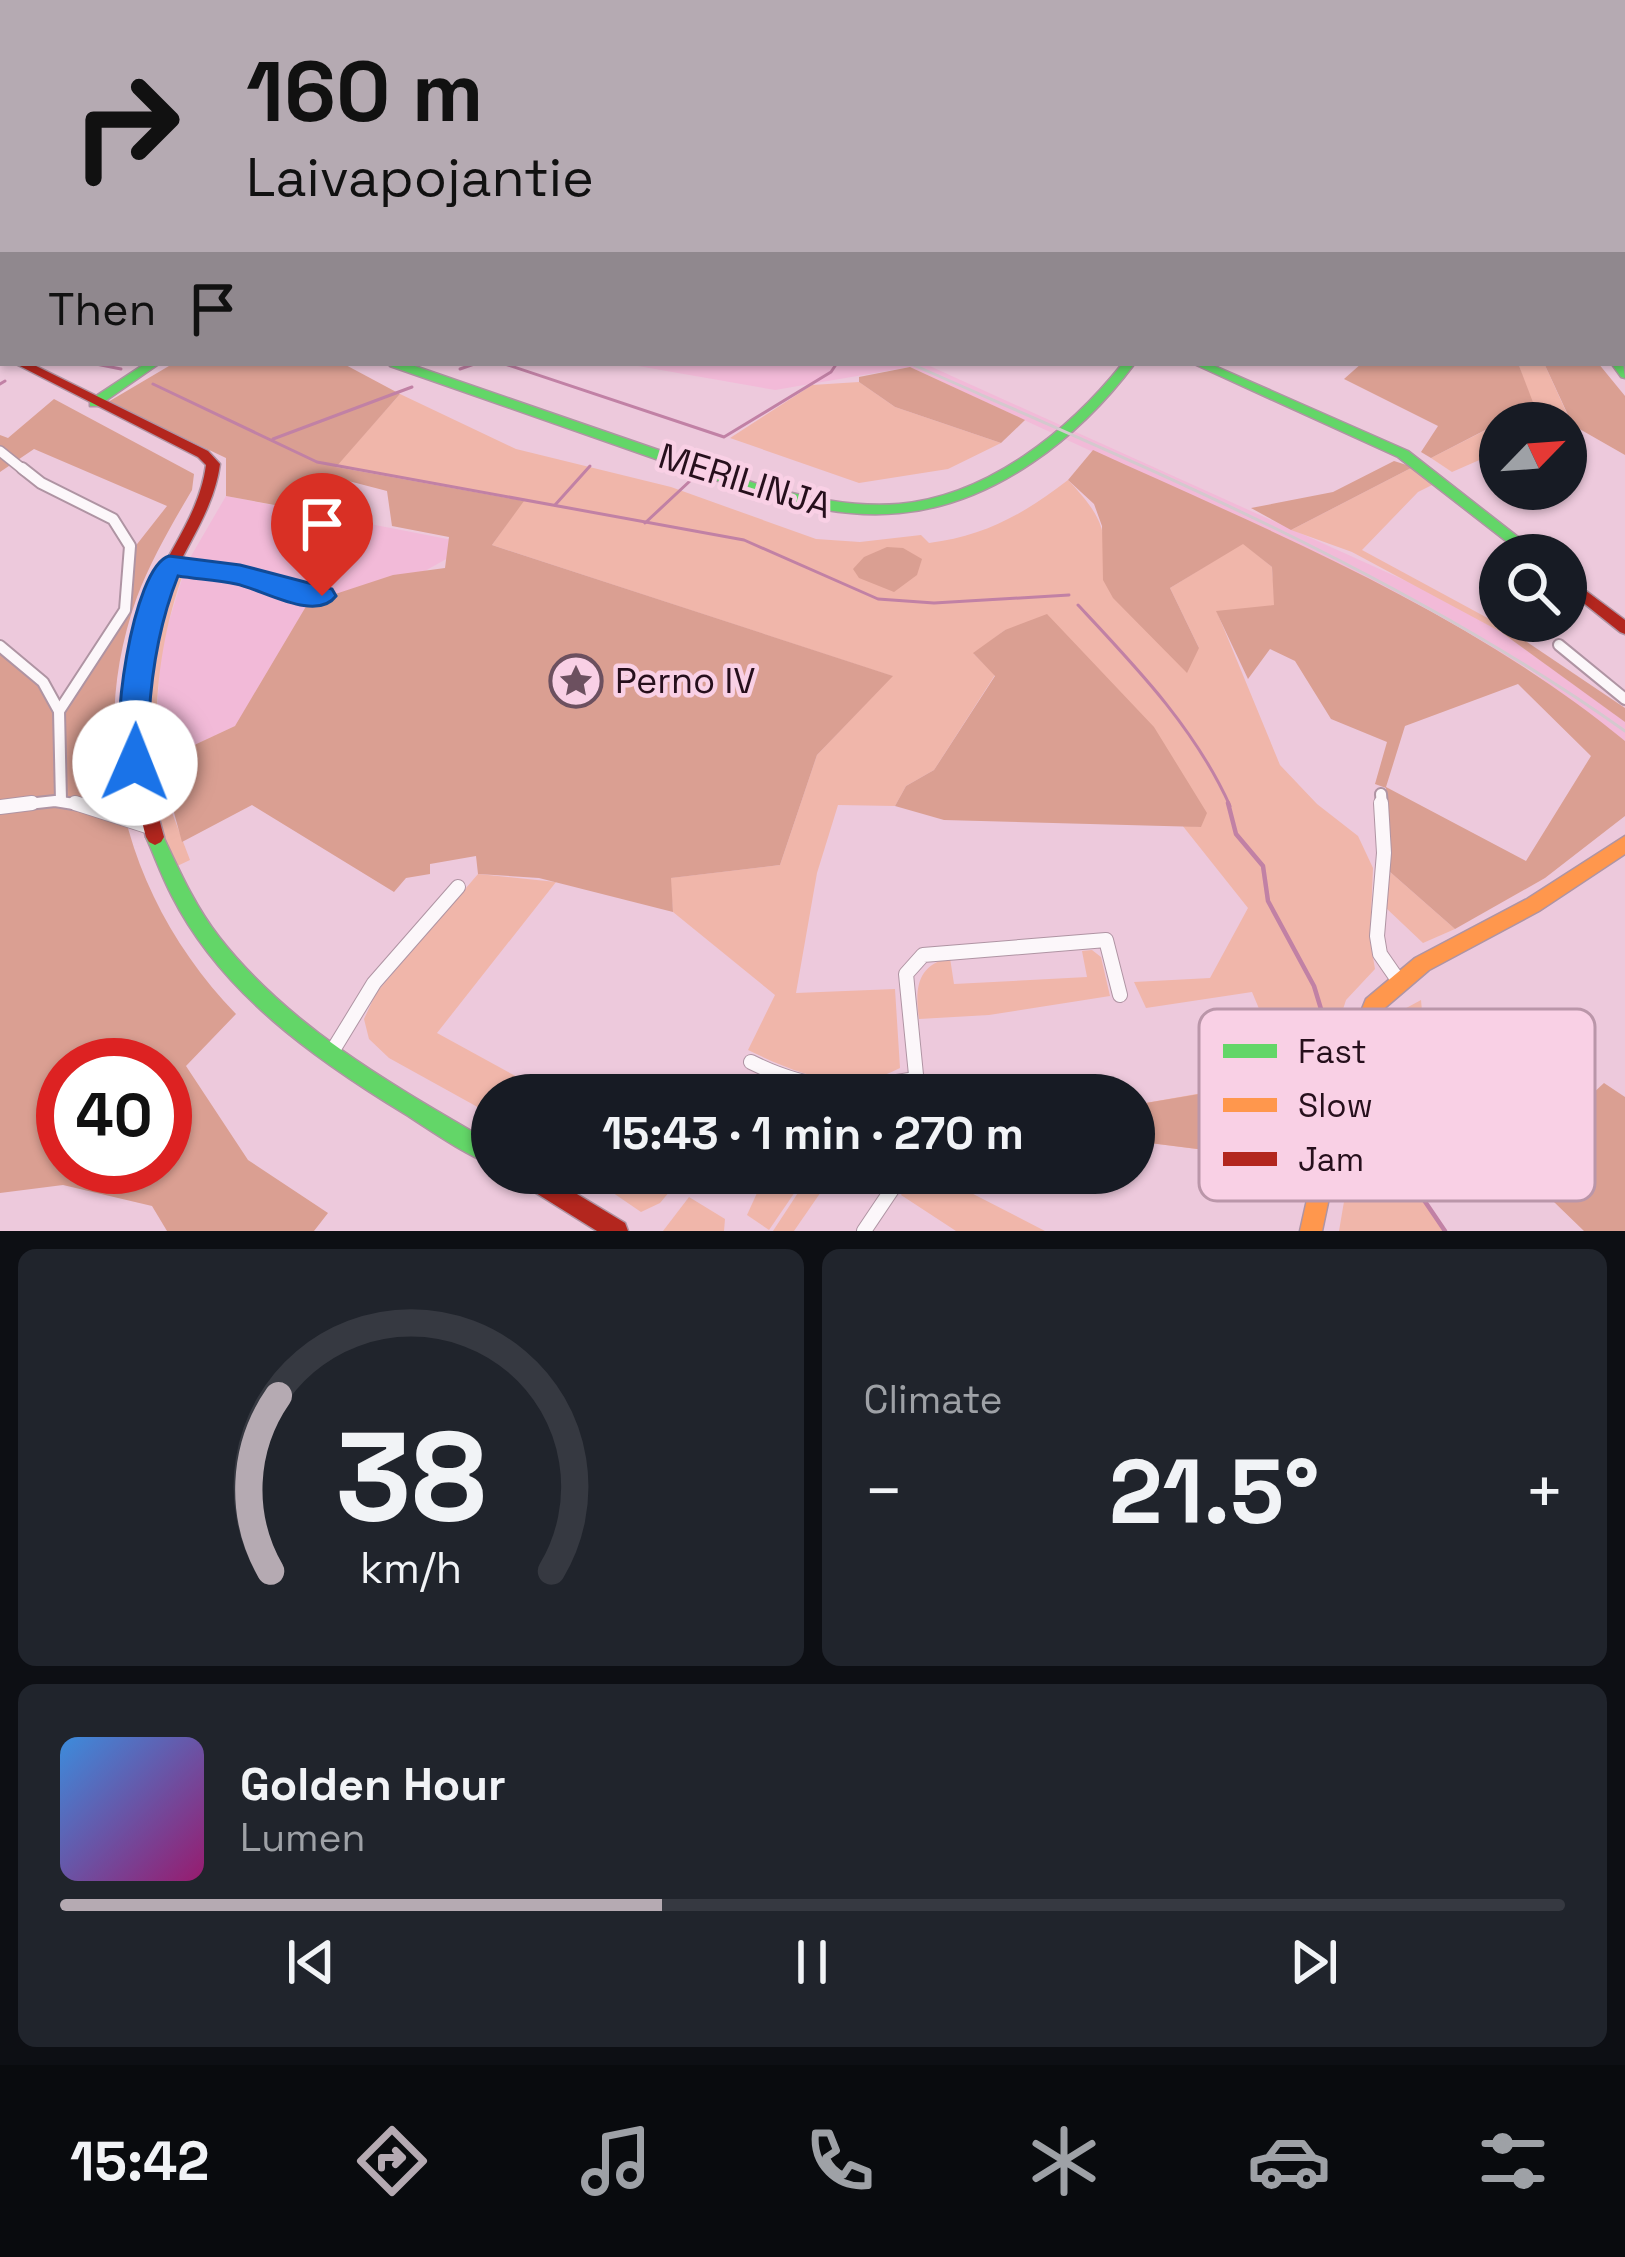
<!DOCTYPE html>
<html lang="en">
<head>
<meta charset="utf-8">
<style>
	body { margin:0; font-family:"Space Grotesk",sans-serif; background:#20242c; color:#f1f3f6; height:100vh; display:flex; flex-direction:column; font-size:45px; white-space:nowrap }
	* { box-sizing:border-box; margin:0 }
	p { font-size:39px; color:#9ea1a6 }
	.icon { flex:none; width:66px; height:66px; fill:none; stroke:currentColor; stroke-width:2; stroke-linecap:round; stroke-linejoin:round }
	.map { position:relative; height:1231px; overflow:hidden }
	.side { display:flex; flex-direction:column; gap:18px; padding:18px; background:#0d0f14; flex:1 }
	.side>* { flex:none }
	.hud { position:absolute; left:0px; top:0px; width:1626px; height:366px; box-shadow:0 3px 9px #0004; background:#b5aab2; color:#111; overflow:hidden }
	.needle { width:78px; rotate:65deg }
	.controls { position:absolute; left:1479px; top:402px; display:grid; gap:24px }
	.controls a { display:grid; place-items:center; width:108px; height:108px; border-radius:50%; background:#171b24; box-shadow:0 3px 9px #0004; font-size:60px }
	.speed { position:absolute; left:36px; top:1038px; display:flex; gap:24px; font-size:60px; font-weight:700; text-align:center }
	.speed>* { display:grid; place-content:center; width:156px; height:156px; border-radius:50%; background:#171b24; box-shadow:0 3px 9px #0004; line-height:1 }
	.speed .limit { border:18px solid #d22; background:#fff; color:#111 }
	.pin { position:absolute; display:grid; place-items:center; width:102px; height:102px; color:#fff; margin:-123px -51px; border-radius:50% 50% 50% 0; rotate:-45deg; box-shadow:0 0 12px #0007 }
	.pin .icon { rotate:45deg }
	.me { position:absolute; width:132px; margin:-66px; rotate:1deg; stroke-linejoin:round; filter:drop-shadow(0 0 9px #0008) }
	.turn { display:flex; align-items:center; gap:42px; height:252px; padding:0 48px; font-size:54px }
	.turn .icon { width:156px; height:156px; stroke-width:2.5 }
	.turn b { display:block; font-size:84px; line-height:102px }
	.then { display:flex; align-items:center; height:114px; padding:0 48px; background:#0003; gap:24px; font-size:45px }
	.big { font-size:90px; font-weight:800; line-height:1.1 }
	.side .tile { flex:1; display:flex; flex-direction:column; justify-content:center; gap:18px; min-width:0; padding:0 42px; border-radius:18px; background:#20242c }
	.side .dial { align-items:center; gap:0 }
	.dial svg { height:312px; overflow:visible; fill:none; stroke:#363941; stroke-width:7; stroke-linecap:round; text-anchor:middle }
	.dial text { fill:#f1f3f6; stroke:none }
	.song { display:flex; align-items:center; gap:36px }
	.cover { width:144px; height:144px; border-radius:18px; background:linear-gradient(135deg,hsl(210 70% 55%),hsl(320 70% 35%)) }
	.played { height:12px; border-radius:6px; background:linear-gradient(90deg,#b5aab2 40%,#363941 40%) }
	.keys { display:flex; justify-content:space-around; direction:ltr }
	.heat { display:flex; justify-content:space-between; align-items:center; font-size:66px; direction:ltr }
	.side .tiles { flex:1; display:grid; gap:18px; grid-template-columns:1fr 1fr }
	.tile:last-child { grid-column:span 2 }
	.trip { position:absolute; left:471px; top:1074px; width:684px; height:120px; border-radius:60px; background:#171b24; box-shadow:0 3px 9px #0004; font-weight:800; line-height:120px; text-align:center }
	.tabs { display:flex; height:192px; justify-content:space-around; align-items:center; background:#090b0e; color:#9ea1a6 }
	.tabs .icon { width:84px; height:84px }
	.tabs .current { color:#b5aab2 }
	.tabs b { font-size:54px; color:#f1f3f6 }
	.map>svg:first-child { display:block }
	.built { fill:#f2bad8 }
	.green { fill:#f0b6aa }
	.forest { fill:#da9f92; fill-rule:evenodd }
	.lines { fill:none; stroke-linecap:round; stroke-linejoin:round }
	.stream-far1 { stroke:#c181a5; stroke-width:3 }
	.stream { stroke:#c181a5; stroke-width:4.5 }
	.street-far2-casing { stroke:#af94a3; stroke-width:12 }
	.street-far1-casing { stroke:#af94a3; stroke-width:14 }
	.street-casing { stroke:#af94a3; stroke-width:16 }
	.fast-casing { stroke:#af94a3; stroke-width:3 }
	.slow-casing { stroke:#af94a3; stroke-width:3 }
	.jam-casing { stroke:#af94a3; stroke-width:3 }
	.street-far2 { stroke:#fcf7fa; stroke-width:9 }
	.street-far1 { stroke:#fcf7fa; stroke-width:10 }
	.street { stroke:#fcf7fa; stroke-width:14 }
	.fast { fill:#63d668; fill-rule:evenodd }
	.slow { fill:#ff974d; fill-rule:evenodd }
	.jam { fill:#b3261e; fill-rule:evenodd }
	.rail { stroke:#d4c9ce; stroke-width:3 }
	.route { fill:#1a73e8; stroke:#114b97; stroke-width:3 }
	.labels { text-anchor:middle; dominant-baseline:central; stroke-width:9; stroke-linejoin:round; paint-order:stroke }
	.street-label { font-size:36px; fill:#260f1c; stroke:#f9d0e5 }
	.poi-label { font-size:36px; fill:#260f1c; stroke:#f9d0e5; text-anchor:start }
	.key { fill:#f9d0e5; stroke:#ba96a9; stroke-width:3 }
	.key-label { font-size:33px; fill:#260f1c }
</style>
</head>
<body>
<div class="map">
<svg width="1625" height="1231" viewBox="0 0 1625 1231">
	<rect width="100%" height="100%" fill="#edc9dc"/>
	<g class="built">
		<polygon points="0,0 983,0 991,3 3,3 0,123"/>
		<polygon points="621,363 923,363 1437,595 1495,628 1597,701 1625,722 1625,741 1530,670 1369,580 910,367 775,390"/>
		<polygon points="226,496 473,544 309,636 235,726 184,750 177,727 156,730 161,647 187,563"/>
	</g>
	<g class="green">
		<polygon points="1518,363 1544,363 1568,416 1555,423 1500,423 1500,451 1452,472 1431,458 1533,406"/>
		<polygon points="859,382 895,407 1001,443 948,469 859,483 730,438 812,385"/>
		<path d="M 400,394 L 516,449 L 671,487 L 816,539 L 860,542 L 921,535 L 929,543 C 985,536 1024,514 1068,480 C 1098,512 1110,529 1103,576 L 1199,648 L 1170,588 L 1243,543 L 1272,567 L 1275,606 L 1217,612 L 1280,765 L 1317,804 L 1358,836 L 1373,868 L 1370,940 L 1375,969 L 1346,1000 L 1325,1064 L 1317,1111 L 1301,1165 L 1271,1194 L 1221,1152 L 1134,1141 L 1134,1105 L 1288,1078 L 1252,992 L 1146,1008 L 1134,982 L 1210,978 L 1248,908 L 1182,825 L 1200,827 L 1005,630 L 974,654 L 995,675 L 934,770 L 906,786 L 895,806 L 838,805 L 817,873 L 796,993 L 895,989 L 900,1068 C 849,1095 795,1073 748,1050 L 775,995 L 673,912 L 670,878 L 780,865 L 817,755 L 892,676 L 492,545 L 523,501 L 335,467 Z"/>
		<polygon points="1413,467 1434,484 1418,492 1362,550 1506,628 1501,632 1352,552 1291,530"/>
		<path d="M 184,571 C 165,624 157,673 156,729 L 177,726 L 184,750 L 160,762 L 168,802 L 190,860 L 175,867 C 138,787 127,656 171,575 Z"/>
		<polygon points="1389,871 1455,929 1423,943 1385,907"/>
		<polygon points="478,874 556,882 437,1033 550,1095 492,1095 492,1115 389,1058 369,1039 364,1019 376,993"/>
		<path d="M 1092,950 L 1101,957 L 1110,996 L 989,1015 L 919,1019 C 915,990 916,965 950,958 L 954,984 L 1087,977 L 1082,951 Z"/>
		<polygon points="1421,1000 1429,1089 1526,1134 1521,1170 1469,1121 1440,1128 1395,1156 1445,1231 1339,1231 1357,1125 1370,1108 1355,1080 1386,1019"/>
		<polygon points="584,1173 685,1173 660,1203 641,1212"/>
		<polygon points="766,1173 808,1173 769,1230 747,1215"/>
		<polygon points="811,1173 834,1173 794,1231 773,1231"/>
		<polygon points="914,1173 943,1173 942,1178 1045,1231 956,1231 901,1195"/>
		<polygon points="689,1197 725,1219 724,1231 663,1231"/>
	</g>
	<g class="forest">
		<polygon points="174,363 342,363 400,394 336,467 524,501 492,545 893,676 817,755 780,865 671,878 673,912 539,878 478,874 476,856 430,864 430,874 406,878 394,892 252,805 182,842 160,761 235,726 308,603 393,575 445,568 449,537 392,526 387,491 333,477 302,510 226,496 226,458 108,402"/>
		<polygon points="1362,363 1518,363 1534,405 1431,458 1421,452 1438,426 1344,379"/>
		<polygon points="1544,363 1598,363 1625,396 1625,455 1562,419 1568,415"/>
		<polygon points="910,367 1025,420 1001,443 895,407 859,382 859,377"/>
		<path d="M 54,399 L 194,474 L 192,490 C 172,524 151,560 137,597 C 83,746 128,902 236,1014 L 186,1066 L 248,1160 L 328,1213 L 314,1231 L 167,1231 L 152,1206 L 63,1185 L 0,1193 L 0,651 L 43,688 L 53,709 L 67,703 C 98,654 139,609 134,548 L 167,506 L 34,449 L 0,472 L 0,435 L 8,438 ZM 63,1065 L 165,1065 L 165,1167 L 63,1167 Z"/>
		<path d="M 1093,450 C 1275,533 1470,613 1625,741 L 1625,816 L 1545,878 L 1455,929 L 1389,871 L 1386,788 L 1375,784 L 1387,742 L 1331,719 L 1295,661 L 1270,649 L 1248,679 L 1216,611 L 1274,605 L 1272,567 L 1243,544 L 1170,588 L 1199,648 L 1187,673 L 1113,598 L 1103,580 L 1102,526 L 1094,504 L 1068,480 ZM 1518,684 L 1591,756 L 1526,861 L 1386,787 L 1405,726 Z"/>
		<polygon points="1394,461 1413,467 1291,530 1251,508 1333,492"/>
		<polygon points="887,547 903,548 922,559 917,575 894,592 859,578 853,569 864,557"/>
		<polygon points="1047,614 1154,727 1207,813 1201,827 944,820 895,806 906,786 934,770 995,676 973,653 1005,630"/>
		<polygon points="1506,628 1625,708 1625,722 1501,632"/>
		<path d="M 1307,1061 L 1325,1064 C 1316,1122 1314,1151 1271,1194 L 1221,1152 L 1134,1141 L 1134,1105 L 1288,1079 Z"/>
		<polygon points="1604,1083 1625,1097 1625,1231 1584,1231 1521,1170 1526,1134 1579,1106"/>
	</g>
	<g class="lines">
		<g class="stream-far1">
			<polyline points="91,363 121,369"/>
			<polyline points="502,363 724,437 831,372 837,363"/>
			<polyline points="460,369 477,363"/>
			<polyline points="0,384 5,381"/>
			<polyline points="153,384 317,462 744,540 878,599 934,603 1069,595"/>
			<polyline points="273,439 412,387"/>
			<polyline points="555,505 590,466"/>
			<polyline points="645,523 691,480"/>
			<path d="M 1078,605 C 1136,667 1195,728 1230,806"/>
		</g>
		<g class="stream">
			<polyline points="1228,803 1236,834 1263,866 1268,901 1314,986 1328,1032"/>
			<polyline points="1360,1077 1394,1156 1445,1231"/>
		</g>
		<g class="street-far2-casing">
			<polyline id="street-far2" points="0,451 25,471"/>
		</g>
		<g class="street-far1-casing">
			<g id="street-far1">
				<polyline points="22,468 41,483 113,519 130,546 125,610 59,711 61,801"/>
				<polyline points="169,565 240,574 303,595 322,596"/>
				<polyline points="1559,645 1625,699"/>
				<polyline points="0,646 43,682 59,711"/>
				<polyline points="1381,794 1382,806"/>
				<polyline points="10,806 55,801 86,806"/>
			</g>
		</g>
		<g class="street-casing">
			<g id="street">
				<polyline points="75,803 150,827"/>
				<polyline points="1381,803 1384,853 1377,936 1380,954 1398,980"/>
				<polyline points="0,807 32,803"/>
				<polyline points="330,1055 374,983 458,887"/>
				<path d="M 751,1062 C 814,1093 849,1090 916,1079"/>
				<polyline points="918,1095 906,974 923,955 1106,940 1120,995"/>
				<polyline points="864,1231 903,1173"/>
			</g>
		</g>
		<g class="fast-casing">
			<g id="fast">
				<polygon points="1405,0 1413,0 1414,3 1406,3"/>
				<rect x="1623" y="227" width="2" height="7"/>
				<polygon points="146,363 160,363 98,406 90,406 90,400"/>
				<path d="M 388,363 L 406,363 L 760,485 C 806,497 852,508 899,504 C 988,496 1069,431 1123,363 L 1135,363 C 1080,437 994,505 899,513 C 849,518 800,506 753,493 L 390,366 Z"/>
				<polygon points="1192,363 1208,363 1408,451 1541,555 1524,555 1398,457"/>
				<polygon points="1611,363 1623,363 1625,378 1621,377"/>
				<path d="M 155,829 L 161,832 C 178,868 194,905 219,937 C 290,1028 394,1086 492,1143 L 492,1165 C 461,1152 433,1132 405,1114 C 315,1059 221,993 172,896 C 162,877 155,857 146,837 L 149,832 Z"/>
			</g>
		</g>
		<g class="slow-casing">
			<g id="slow">
				<polygon points="1376,0 1384,0 1385,3 1377,3"/>
				<polygon points="1447,0 1455,0 1453,3 1445,3"/>
				<polygon points="1625,836 1625,854 1539,911 1429,970 1380,1012 1355,1075 1322,1231 1300,1231 1335,1075 1366,999 1415,958 1527,899"/>
			</g>
		</g>
		<g class="jam-casing">
			<g id="jam">
				<path d="M 14,363 L 30,363 L 208,451 L 220,464 C 214,509 188,542 170,583 C 134,663 140,754 164,837 L 161,842 L 155,845 L 149,842 L 146,837 C 123,754 118,663 155,583 C 174,543 200,510 206,465 L 198,457 Z"/>
				<polygon points="1566,576 1625,620 1625,634 1620,632 1566,589"/>
				<polygon points="511,1173 542,1173 625,1223 628,1231 597,1231 515,1180"/>
			</g>
		</g>
		<use href="#street-far2" class="street-far2"/>
		<use href="#street-far1" class="street-far1"/>
		<use href="#street" class="street"/>
		<use href="#fast" class="fast"/>
		<use href="#slow" class="slow"/>
		<use href="#jam" class="jam"/>
		<path class="rail" d="M 909,363 C 1158,473 1401,573 1625,731"/>
	</g>
	<path class="route" d="M 169,556 L 240,565 L 332,589 L 336,596 C 316,623 262,589 236,584 C 217,580 197,579 178,576 C 160,621 152,667 149,716 C 148,735 154,755 145,772 L 135,776 L 124,772 C 108,740 132,567 169,556 Z"/>
	<defs>
		<g id="sight-ring" transform="scale(2.7)"><circle r="9.5" fill="#f9d0e5" stroke="#6c505f" stroke-width="1.5"/><path d="M0-6L1.8-2.2L6-1.7L2.9 1.2L3.7 5.4L0 3.3L-3.7 5.4L-2.9 1.2L-6-1.7L-1.8-2.2Z" fill="#6c505f"/></g>
	</defs>
	<g fill-rule="evenodd">
		<use href="#sight-ring" x="576" y="681"/>
	</g>
	<g class="labels">
		<g class="street-label">
			<text transform="translate(745 481) rotate(17)">MERILINJA</text>
		</g>
		<g class="poi-label">
			<text x="615" y="681">Perno IV</text>
		</g>
	</g>
	<rect x="1199" y="1009" width="396" height="192" rx="18" class="key"/>
	<rect x="1223" y="1044" width="54" height="14" fill="#63d668"/>
	<rect x="1223" y="1098" width="54" height="14" fill="#ff974d"/>
	<rect x="1223" y="1152" width="54" height="14" fill="#b3261e"/>
	<g class="key-label">
		<text x="1298" y="1063">Fast</text>
		<text x="1298" y="1117">Slow</text>
		<text x="1298" y="1171">Jam</text>
	</g>
</svg>
<div class="controls">
<a><svg class="needle" viewBox="-14 -14 28 28"><path d="M0-13l5 13h-10z" fill="#e53935"/><path d="M0 13l5-13h-10z" fill="#9ea1a6"/></svg></a>
<a><svg class="icon" aria-label="search" viewBox="0 0 24 24"><circle cx="10" cy="10" r="6"/><path d="M15 15l6 6"/></svg></a>
</div>
<div class="speed"><div class="limit">40</div></div>
<div class="pin" style="left:322px;top:596px;background:#d93025"><svg class="icon" aria-label="arrive" viewBox="0 0 24 24"><path d="M6 21V4h12l-3 4 3 4H6"/></svg></div>
<svg class="me" style="left:135px;top:763px" viewBox="-20 -20 40 40"><circle r="19" fill="#fff"/><path d="M0-13L10 11 0 6-10 11z" fill="#1a73e8"/></svg>
<div class="trip">15:43 · 1 min · 270 m</div>
<div class="hud">
<div class="turn"><svg class="icon" aria-label="right" viewBox="0 0 24 24"><path d="M7 20v-9h11M14 6l5 5-5 5"/></svg><div><b>160 m</b>Laivapojantie</div></div>
<div class="then">Then<svg class="icon" aria-label="arrive" viewBox="0 0 24 24"><path d="M6 21V4h12l-3 4 3 4H6"/></svg></div>
</div>
</div>
<section class="side">
<div class="tiles">
<div class="tile dial"><svg viewBox="0 0 100 80">
<path d="M14 69A42 42 0 1 1 86 69"/>
<path d="M14 69A42 42 0 0 1 16 24" stroke="#b5aab2"/>
<text x="50" y="56" font-size="32" font-weight="700">38</text>
<text x="50" y="72" font-size="11">km/h</text>
</svg></div>
<div class="tile"><p>Climate</p>
<div class="heat"><a>−</a><b class="big">21.5°</b><a>+</a></div>
</div>
<div class="tile">
<div class="song"><i class="cover"></i><div><b>Golden Hour</b><p>Lumen</p></div></div>
<div class="played"></div>
<div class="keys"><svg class="icon" aria-label="previous" viewBox="0 0 24 24"><path d="M18 5L8 12l10 7zM5 5v14"/></svg><svg class="icon" aria-label="pause" viewBox="0 0 24 24"><path d="M8 5v14M16 5v14"/></svg><svg class="icon" aria-label="next" viewBox="0 0 24 24"><path d="M6 5l10 7-10 7zM19 5v14"/></svg></div>
</div>
</div>
</section>
<nav class="tabs">
<b>15:42</b>
<svg class="icon current" aria-label="directions" viewBox="0 0 24 24"><path d="M12 3l9 9-9 9-9-9zM9 14v-3h6M13 9l2 2-2 2"/></svg>
<svg class="icon" aria-label="music" viewBox="0 0 24 24"><path d="M9 18V5l10-2v13"/><circle cx="6" cy="18" r="3"/><circle cx="16" cy="16" r="3"/></svg>
<svg class="icon" aria-label="phone" viewBox="0 0 24 24"><path d="M5 4h4l2 5-3 2q2 4 5 5l2-3 5 2v4C11 20 4 13 5 4z"/></svg>
<svg class="icon" aria-label="climate" viewBox="0 0 24 24"><path d="M12 3v18M4 7l16 10M4 17L20 7"/></svg>
<svg class="icon" aria-label="car" viewBox="0 0 24 24"><path d="M5 17H2v-5l4-1 3-4h7l3 4 3 1v5h-3M9 17h6M6 11h13"/><circle cx="7" cy="17" r="2"/><circle cx="17" cy="17" r="2"/></svg>
<svg class="icon" aria-label="filters" viewBox="0 0 24 24"><path d="M4 7h16M4 17h16"/><circle cx="9" cy="7" r="2"/><circle cx="15" cy="17" r="2"/></svg>
</nav>
</body>
</html>
